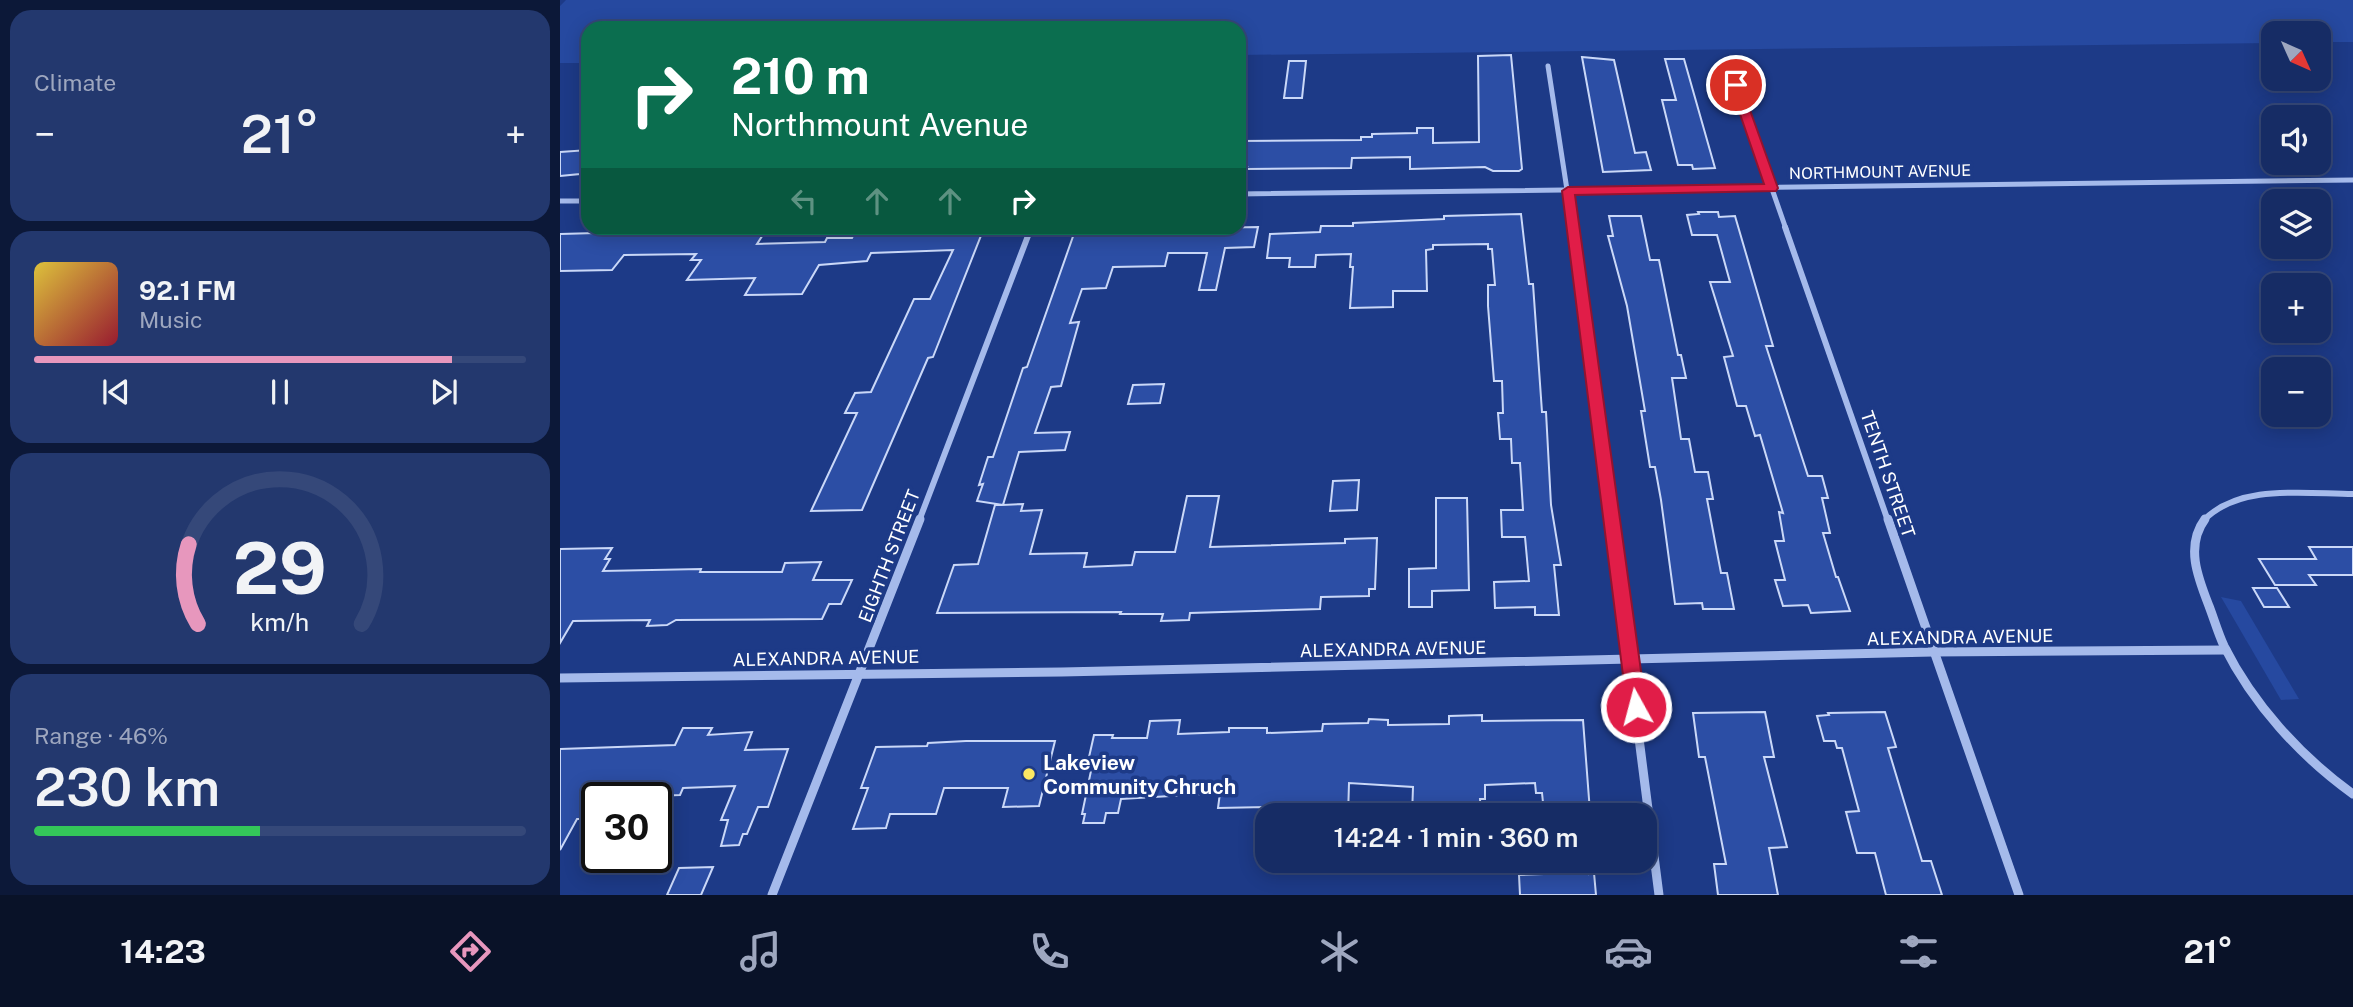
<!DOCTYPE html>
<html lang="en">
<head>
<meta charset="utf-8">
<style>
	body { margin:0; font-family:"Public Sans",sans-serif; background:#23386e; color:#f1f3f6; height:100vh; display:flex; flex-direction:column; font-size:26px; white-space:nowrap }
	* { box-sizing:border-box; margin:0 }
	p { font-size:23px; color:#9ea7bf }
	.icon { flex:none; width:38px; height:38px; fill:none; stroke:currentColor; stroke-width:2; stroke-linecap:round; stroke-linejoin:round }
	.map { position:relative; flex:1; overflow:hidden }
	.drawer { display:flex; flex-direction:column; gap:10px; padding:10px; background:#0c1838; width:560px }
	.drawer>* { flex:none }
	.top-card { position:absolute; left:21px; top:21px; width:665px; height:214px; border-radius:21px; box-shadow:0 4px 18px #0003,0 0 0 2px #354879; background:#0b6e4f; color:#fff; overflow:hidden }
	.needle { width:46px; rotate:135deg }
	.controls { position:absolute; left:1701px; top:21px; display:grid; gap:14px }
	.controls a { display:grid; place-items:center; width:70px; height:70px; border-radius:14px; background:#162c65; box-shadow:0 4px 18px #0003,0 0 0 2px #354879; font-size:35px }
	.speed { position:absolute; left:21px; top:782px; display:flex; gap:14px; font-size:35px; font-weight:700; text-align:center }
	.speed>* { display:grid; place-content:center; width:91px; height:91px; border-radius:50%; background:#162c65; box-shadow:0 4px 18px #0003,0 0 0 2px #354879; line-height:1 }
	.speed .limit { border:4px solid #111; border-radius:10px; background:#fff; color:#111 }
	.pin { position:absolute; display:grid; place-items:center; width:60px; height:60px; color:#fff; margin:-30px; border:4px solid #fff; border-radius:50%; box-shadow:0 2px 7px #0007 }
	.me { position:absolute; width:77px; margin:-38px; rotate:353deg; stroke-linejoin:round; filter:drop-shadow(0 0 5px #0008) }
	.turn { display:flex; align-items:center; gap:24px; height:147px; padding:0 35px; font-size:32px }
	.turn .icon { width:91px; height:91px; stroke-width:2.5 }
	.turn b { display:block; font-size:49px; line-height:60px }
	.lanes { display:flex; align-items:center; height:66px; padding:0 35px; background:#0003; justify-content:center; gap:35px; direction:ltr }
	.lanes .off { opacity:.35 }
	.big { font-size:52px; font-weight:600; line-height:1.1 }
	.drawer .card { flex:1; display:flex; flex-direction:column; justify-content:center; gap:10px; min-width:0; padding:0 24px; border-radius:21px; background:#23386e }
	.drawer .dial { align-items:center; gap:0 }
	.dial svg { height:182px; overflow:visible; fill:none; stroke:#354879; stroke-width:7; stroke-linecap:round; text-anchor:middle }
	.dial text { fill:#f1f3f6; stroke:none }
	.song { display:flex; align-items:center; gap:21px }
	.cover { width:84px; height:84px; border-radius:10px; background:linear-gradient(135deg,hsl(50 70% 55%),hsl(350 70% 35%)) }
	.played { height:7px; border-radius:4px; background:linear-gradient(90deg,#e797bd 85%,#354879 85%) }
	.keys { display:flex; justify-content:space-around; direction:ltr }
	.heat { display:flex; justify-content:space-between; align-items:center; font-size:38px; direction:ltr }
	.charge { height:10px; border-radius:5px; background:linear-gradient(90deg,#34c759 46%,#354879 0) }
	.trip { position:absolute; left:695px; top:803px; width:402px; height:70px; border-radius:21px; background:#162c65; box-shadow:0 4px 18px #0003,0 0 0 2px #354879; font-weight:600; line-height:70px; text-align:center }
	.tabs { display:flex; height:112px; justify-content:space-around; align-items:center; background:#091228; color:#9ea7bf }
	.tabs .icon { width:49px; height:49px }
	.tabs .on { color:#e797bd }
	.tabs b { font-size:32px; color:#f1f3f6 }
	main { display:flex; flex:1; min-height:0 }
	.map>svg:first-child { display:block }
	.green { fill:#2649a0 }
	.building { fill:#2c4ea5; stroke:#cad8f8; stroke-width:2 }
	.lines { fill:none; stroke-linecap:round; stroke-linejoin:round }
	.minor-far2 { stroke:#a5baeb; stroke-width:5 }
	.minor-far1 { stroke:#a5baeb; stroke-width:6 }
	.minor { stroke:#a5baeb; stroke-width:9 }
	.route { fill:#e11d48; stroke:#92132f; stroke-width:2 }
	.poi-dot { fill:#fbe863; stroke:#1d3a87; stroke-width:2.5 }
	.labels { text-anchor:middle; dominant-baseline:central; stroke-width:7; stroke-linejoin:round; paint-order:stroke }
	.far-street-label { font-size:16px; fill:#fff; stroke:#1d3a87 }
	.street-label { font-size:18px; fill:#fff; stroke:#1d3a87 }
	.near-poi-label { font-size:21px; font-weight:bold; fill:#fff; stroke:#1d3a87; text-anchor:start }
</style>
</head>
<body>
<main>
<section class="drawer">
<div class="card"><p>Climate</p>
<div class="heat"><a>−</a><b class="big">21°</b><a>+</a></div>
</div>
<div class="card">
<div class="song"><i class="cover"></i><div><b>92.1 FM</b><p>Music</p></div></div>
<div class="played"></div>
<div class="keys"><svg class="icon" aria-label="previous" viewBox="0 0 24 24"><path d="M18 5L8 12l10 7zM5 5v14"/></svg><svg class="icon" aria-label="pause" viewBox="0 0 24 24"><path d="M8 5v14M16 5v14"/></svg><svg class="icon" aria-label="next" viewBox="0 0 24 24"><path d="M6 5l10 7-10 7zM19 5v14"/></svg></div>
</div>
<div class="card dial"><svg viewBox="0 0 100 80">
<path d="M14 69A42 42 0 1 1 86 69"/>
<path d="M14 69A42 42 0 0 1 10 34" stroke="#e797bd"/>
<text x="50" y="56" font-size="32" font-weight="700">29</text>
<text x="50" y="72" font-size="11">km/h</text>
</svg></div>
<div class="card"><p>Range · 46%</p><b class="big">230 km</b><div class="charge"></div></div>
</section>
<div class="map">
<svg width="1793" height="895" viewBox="0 0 1793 895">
	<rect width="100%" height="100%" fill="#1d3a87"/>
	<g class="green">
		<polygon points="6,0 1793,0 1793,42 1759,42 1759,33 1713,33 1713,43 679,55 679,28 28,28 28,63 0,63 0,6"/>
		<polygon points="1661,597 1681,601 1739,699 1721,700"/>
	</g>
	<g class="building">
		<polygon points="951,55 962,169 959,171 933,171 925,167 850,169 850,157 792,158 791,168 686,169 687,167 679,167 679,141 801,140 801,137 812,137 812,134 857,133 857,128 873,128 873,143 919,142 918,56"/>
		<polygon points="1022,57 1054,60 1075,153 1086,152 1091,170 1043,172"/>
		<polygon points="1105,59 1124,59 1155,168 1133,169 1132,165 1118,165 1102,100 1116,100"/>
		<polygon points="729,61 746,61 742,98 724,98"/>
		<polygon points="28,150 28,163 20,174 0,176 0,152"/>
		<polygon points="1138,212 1158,212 1159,217 1175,216 1213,346 1206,346 1248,476 1262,476 1268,498 1262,498 1270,533 1263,533 1276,577 1278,577 1290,611 1251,613 1248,605 1223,606 1215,580 1225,580 1215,541 1224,541 1219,512 1223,513 1200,435 1195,436 1186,406 1177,406 1164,357 1173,356 1150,282 1170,282 1157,235 1132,235 1127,215 1139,214"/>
		<polygon points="961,214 969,284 973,284 982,412 986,412 991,505 1001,565 994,565 999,615 975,615 975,607 935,608 934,582 969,581 965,537 942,537 941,510 963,510 960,463 952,463 951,439 940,439 938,413 943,413 942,381 934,381 928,306 928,285 935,285 932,249 928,249 928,244 873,245 873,249 866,250 867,291 833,291 833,307 790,308 793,267 790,267 791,254 756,255 755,267 729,267 730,258 707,258 710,234 760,232 761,226 793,226 793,223 884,219 884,216"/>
		<polygon points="1049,216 1081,216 1090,260 1099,260 1118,355 1121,355 1126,378 1112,378 1121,439 1129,439 1135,472 1148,472 1153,499 1147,499 1156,547 1161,573 1167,573 1174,609 1143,609 1142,603 1115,604 1101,500 1095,467 1090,467 1081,411 1085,411 1067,306 1048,236 1053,236"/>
		<polygon points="698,227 694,247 665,248 656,290 639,290 647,253 608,253 605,266 553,267 546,288 522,289 510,323 519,322 501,386 491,387 475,433 510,432 505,450 459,452 443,505 463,504 461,511 482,510 470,554 527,553 524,567 572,565 575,552 615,552 627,496 659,496 650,547 785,543 785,539 817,538 815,589 809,589 809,596 761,597 760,609 630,613 629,620 601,621 603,614 560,614 561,612 377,613 394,565 418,564 435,505 443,505 417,501 423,484 419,485 428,457 433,457 463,368 467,367 516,228 563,228 560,236 647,236 648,228"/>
		<polygon points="126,228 206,230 197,244 265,242 267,238 292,238 296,229 424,228 373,357 368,358 302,510 251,511 297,413 285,413 295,393 311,392 354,299 370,299 393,250 311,253 307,261 259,265 242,294 185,295 195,278 127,280 141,260 131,260 136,254 64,255 52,270 0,271 0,234 36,233 38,231 125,231"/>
		<polygon points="604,384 600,403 568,404 573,385"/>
		<polygon points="799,480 797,510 770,511 773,481"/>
		<polygon points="876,498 907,498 909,590 872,591 872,607 849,607 849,569 876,568"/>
		<polygon points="1749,547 1793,547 1793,575 1749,575 1756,585 1715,585 1699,559 1756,559"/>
		<polygon points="52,548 45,559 50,559 43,571 141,569 140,572 222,572 225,563 261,562 253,580 292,580 281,604 269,604 262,619 116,620 107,625 87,626 90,620 13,621 0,643 0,549"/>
		<polygon points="1693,588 1717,588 1729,607 1704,607"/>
		<polygon points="1205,712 1214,757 1204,757 1227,847 1209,848 1218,895 1158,895 1154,864 1166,864 1145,757 1139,757 1133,713"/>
		<polygon points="1325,712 1336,747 1328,748 1362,861 1371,861 1382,895 1326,895 1315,853 1297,853 1286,812 1299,811 1282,748 1277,748 1275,741 1264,741 1257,716 1269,715 1268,713"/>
		<polygon points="922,715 922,721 1023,720 1030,812 984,812 982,793 976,793 975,783 925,785 925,799 920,799 921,816 852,816 853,787 789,783 788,816 756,816 757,808 706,810 706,807 658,808 660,793 561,799 558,813 546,813 544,823 523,823 525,814 522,814 532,766 527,766 534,735 553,735 552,738 587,738 590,721 620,720 618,734 669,732 669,728 707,728 707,733 762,731 763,724 808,723 809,719 828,720 828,725 889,724 889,716"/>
		<polygon points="123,728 152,728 148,735 192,732 185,750 228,749 208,807 198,807 187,834 183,834 179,845 161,846 168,820 161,820 175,786 123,788 120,795 37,798 37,819 17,819 0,850 0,749 115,745"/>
		<polygon points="406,741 495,741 479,806 443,807 448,788 384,788 376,814 330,814 326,828 293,829 308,788 301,788 316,747 367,746 368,743"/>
		<polygon points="982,861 1028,861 1029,874 1034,873 1036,895 960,895 959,875 983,874"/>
		<polygon points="153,867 141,895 107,895 119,868"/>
	</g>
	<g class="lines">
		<g class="minor-far2">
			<polyline points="1168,63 1226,229"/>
			<polyline points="988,66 1013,229"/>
			<polyline points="679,194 1793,180"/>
			<polyline points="0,201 28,201"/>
		</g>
		<g class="minor-far1">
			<polyline points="1013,227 1051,521"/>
			<polyline points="1225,227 1328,521"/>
			<polyline points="359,521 471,228"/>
			<path d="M 1643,521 C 1679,483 1746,494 1793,494"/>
		</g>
		<g class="minor">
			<polyline points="1051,519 1099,895"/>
			<polyline points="1328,519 1459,895"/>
			<path d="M 1645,519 C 1625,546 1638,578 1649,606 C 1654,619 1658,633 1664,646 C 1693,704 1740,756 1793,794"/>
			<polyline points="0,678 502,672 1373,652 1666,650"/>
			<polyline points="212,895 360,519"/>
		</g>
	</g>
	<polygon class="route" points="1172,83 1181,85 1218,188 1216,191 1015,195 1086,707 1083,714 1076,716 1070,714 1067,707 1002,191 1008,187 1204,184 1170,85"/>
	<circle class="poi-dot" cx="469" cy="774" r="7"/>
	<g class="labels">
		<g class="far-street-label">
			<text transform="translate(1320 172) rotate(-1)">NORTHMOUNT AVENUE</text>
		</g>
		<g class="street-label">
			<text transform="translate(1328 474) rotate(71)">TENTH STREET</text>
			<text transform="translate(329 556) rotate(-69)">EIGHTH STREET</text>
			<text transform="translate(1400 637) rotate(-1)">ALEXANDRA AVENUE</text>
			<text transform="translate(833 649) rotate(-1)">ALEXANDRA AVENUE</text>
			<text transform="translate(266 658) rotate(-1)">ALEXANDRA AVENUE</text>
		</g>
		<g class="near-poi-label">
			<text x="483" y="762">Lakeview<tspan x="483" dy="24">Community Chruch</tspan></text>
		</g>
	</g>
</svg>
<div class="controls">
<a><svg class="needle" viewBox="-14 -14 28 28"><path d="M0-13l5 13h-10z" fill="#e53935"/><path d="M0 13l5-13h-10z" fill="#9ea7bf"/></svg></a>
<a><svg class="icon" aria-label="sound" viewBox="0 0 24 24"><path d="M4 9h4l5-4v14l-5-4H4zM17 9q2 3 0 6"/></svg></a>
<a><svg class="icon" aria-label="layers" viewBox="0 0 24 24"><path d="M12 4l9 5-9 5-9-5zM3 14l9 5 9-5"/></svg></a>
<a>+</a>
<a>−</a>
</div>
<div class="speed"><div class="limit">30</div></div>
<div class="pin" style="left:1176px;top:85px;background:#d93025"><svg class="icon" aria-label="arrive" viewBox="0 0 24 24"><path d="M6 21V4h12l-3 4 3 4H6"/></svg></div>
<svg class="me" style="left:1076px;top:707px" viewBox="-20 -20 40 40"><circle r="17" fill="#e11d48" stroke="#fff" stroke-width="3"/><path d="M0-11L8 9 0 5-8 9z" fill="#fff"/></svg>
<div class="trip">14:24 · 1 min · 360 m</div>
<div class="top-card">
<div class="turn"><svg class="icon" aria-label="right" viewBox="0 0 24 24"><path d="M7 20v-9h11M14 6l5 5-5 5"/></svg><div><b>210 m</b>Northmount Avenue</div></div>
<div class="lanes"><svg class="icon off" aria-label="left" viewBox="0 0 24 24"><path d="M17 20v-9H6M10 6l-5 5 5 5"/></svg><svg class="icon off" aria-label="ahead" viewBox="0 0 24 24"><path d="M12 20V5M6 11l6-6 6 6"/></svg><svg class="icon off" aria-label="ahead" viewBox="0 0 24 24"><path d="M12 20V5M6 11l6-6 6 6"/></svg><svg class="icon" aria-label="right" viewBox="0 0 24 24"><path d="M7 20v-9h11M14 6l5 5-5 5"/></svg></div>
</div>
</div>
</main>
<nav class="tabs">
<b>14:23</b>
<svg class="icon on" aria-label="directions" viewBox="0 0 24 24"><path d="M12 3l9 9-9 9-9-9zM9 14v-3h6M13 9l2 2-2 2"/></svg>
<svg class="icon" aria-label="music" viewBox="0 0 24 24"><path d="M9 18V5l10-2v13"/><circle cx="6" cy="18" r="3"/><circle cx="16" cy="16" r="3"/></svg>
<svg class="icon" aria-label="phone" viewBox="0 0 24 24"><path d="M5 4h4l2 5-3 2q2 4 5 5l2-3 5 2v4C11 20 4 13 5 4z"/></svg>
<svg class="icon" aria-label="climate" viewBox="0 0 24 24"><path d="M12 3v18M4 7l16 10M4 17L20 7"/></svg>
<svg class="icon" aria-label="car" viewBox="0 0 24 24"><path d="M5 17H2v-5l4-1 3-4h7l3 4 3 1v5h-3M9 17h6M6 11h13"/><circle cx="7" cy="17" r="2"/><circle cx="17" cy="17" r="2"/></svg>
<svg class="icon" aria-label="filters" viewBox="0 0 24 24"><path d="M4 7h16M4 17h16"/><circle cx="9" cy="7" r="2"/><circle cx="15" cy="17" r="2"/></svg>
<b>21°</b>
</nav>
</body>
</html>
